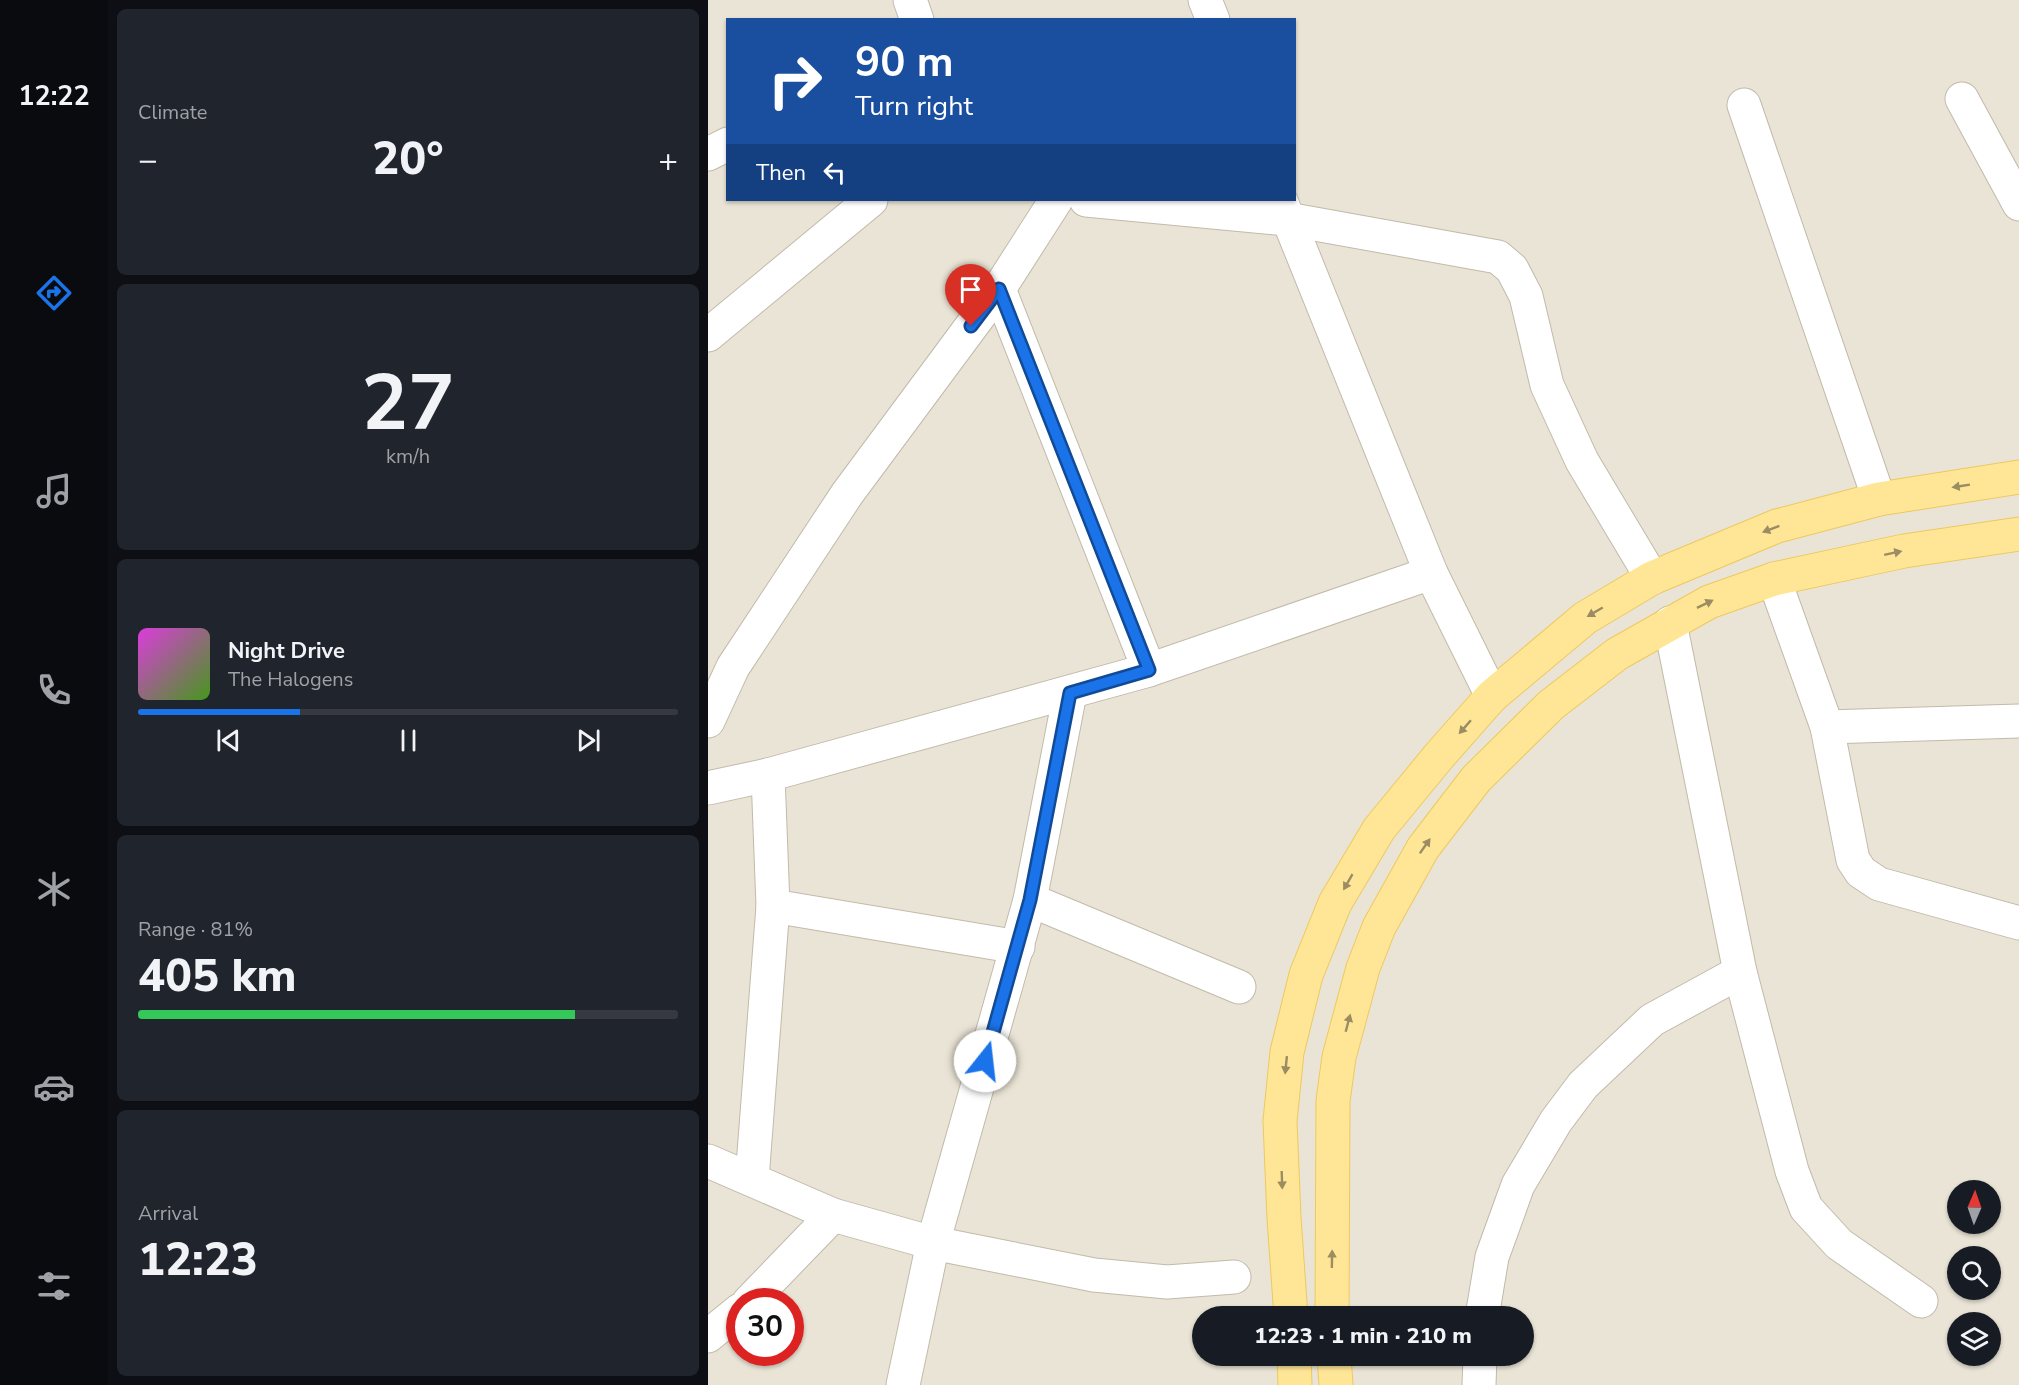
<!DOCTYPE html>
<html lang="en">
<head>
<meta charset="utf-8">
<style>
	body { margin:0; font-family:"Nunito Sans",sans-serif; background:#20242c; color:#f1f3f6; height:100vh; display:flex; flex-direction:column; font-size:22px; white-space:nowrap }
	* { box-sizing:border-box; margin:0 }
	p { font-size:20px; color:#9ea1a6 }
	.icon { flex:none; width:33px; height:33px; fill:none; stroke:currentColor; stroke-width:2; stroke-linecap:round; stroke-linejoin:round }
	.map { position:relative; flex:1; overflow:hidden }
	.side { display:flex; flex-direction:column; gap:9px; padding:9px; background:#0d0f14; width:600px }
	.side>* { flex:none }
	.banner { position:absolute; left:18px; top:18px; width:570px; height:183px; border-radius:0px; box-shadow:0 2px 4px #0004; background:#1a4fa0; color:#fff; overflow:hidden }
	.needle { width:39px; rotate:2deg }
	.controls { position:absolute; left:1239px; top:1180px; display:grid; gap:12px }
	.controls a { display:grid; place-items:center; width:54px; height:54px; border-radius:50%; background:#171b24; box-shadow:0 2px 4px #0004; font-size:30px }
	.speed { position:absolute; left:18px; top:1288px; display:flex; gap:12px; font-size:30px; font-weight:700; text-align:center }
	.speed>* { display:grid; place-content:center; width:78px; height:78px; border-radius:50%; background:#171b24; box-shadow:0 2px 4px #0004; line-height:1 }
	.speed .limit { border:9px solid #d22; background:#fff; color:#111 }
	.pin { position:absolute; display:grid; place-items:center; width:51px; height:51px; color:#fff; margin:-62px -26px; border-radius:50% 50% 50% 0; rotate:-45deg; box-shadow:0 0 6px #0007 }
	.pin .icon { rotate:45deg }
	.me { position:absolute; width:66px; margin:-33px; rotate:16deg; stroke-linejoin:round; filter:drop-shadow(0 0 4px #0008) }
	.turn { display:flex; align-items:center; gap:21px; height:126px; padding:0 30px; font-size:27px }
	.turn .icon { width:78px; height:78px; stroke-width:2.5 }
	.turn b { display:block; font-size:42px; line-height:51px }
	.then { display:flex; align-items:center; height:57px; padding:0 30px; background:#0003; gap:12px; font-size:22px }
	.big { font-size:45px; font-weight:800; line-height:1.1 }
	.side .card { flex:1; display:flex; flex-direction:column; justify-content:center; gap:9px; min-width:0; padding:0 21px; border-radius:9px; background:#20242c }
	.side .dial { align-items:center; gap:0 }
	.dial b { font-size:78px; line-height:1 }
	.song { display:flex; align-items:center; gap:18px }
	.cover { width:72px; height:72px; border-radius:9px; background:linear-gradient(135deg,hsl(300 70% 55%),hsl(100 70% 35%)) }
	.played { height:6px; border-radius:3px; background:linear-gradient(90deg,#1a73e8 30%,#363941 30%) }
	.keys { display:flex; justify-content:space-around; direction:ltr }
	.heat { display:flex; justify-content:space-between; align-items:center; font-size:33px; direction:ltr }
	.charge { height:9px; border-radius:4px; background:linear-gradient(90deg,#34c759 81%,#363941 0) }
	.trip { position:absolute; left:484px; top:1306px; width:342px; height:60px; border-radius:30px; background:#171b24; box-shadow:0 2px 4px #0004; font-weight:800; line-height:60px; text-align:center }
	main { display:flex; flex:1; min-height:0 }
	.tab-bar { display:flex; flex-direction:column; width:108px; justify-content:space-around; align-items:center; background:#090b0e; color:#9ea1a6 }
	.tab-bar .icon { width:42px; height:42px }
	.tab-bar .on { color:#1a73e8 }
	.tab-bar b { font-size:27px; color:#f1f3f6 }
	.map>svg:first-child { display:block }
	.residential { fill:#eae4d6; fill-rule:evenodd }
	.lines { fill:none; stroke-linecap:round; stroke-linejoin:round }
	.minor-casing { stroke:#c2baaa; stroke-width:35 }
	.major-casing { stroke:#edc95e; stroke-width:35 }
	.minor { stroke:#fff; stroke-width:33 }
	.major { stroke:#ffe697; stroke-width:33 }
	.oneway { fill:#9b8c62 }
	.route-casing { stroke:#114b97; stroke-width:15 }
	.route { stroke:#1a73e8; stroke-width:10 }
</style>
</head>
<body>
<main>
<nav class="tab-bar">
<b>12:22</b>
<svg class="icon on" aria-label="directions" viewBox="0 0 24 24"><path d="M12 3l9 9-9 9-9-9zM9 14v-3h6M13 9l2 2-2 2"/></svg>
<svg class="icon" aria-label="music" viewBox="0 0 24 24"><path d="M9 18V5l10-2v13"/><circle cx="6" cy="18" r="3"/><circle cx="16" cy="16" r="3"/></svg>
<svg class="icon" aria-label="phone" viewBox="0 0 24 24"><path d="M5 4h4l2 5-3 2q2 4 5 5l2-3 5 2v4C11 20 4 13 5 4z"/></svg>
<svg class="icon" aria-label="climate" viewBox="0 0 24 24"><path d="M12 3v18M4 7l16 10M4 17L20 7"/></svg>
<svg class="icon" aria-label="car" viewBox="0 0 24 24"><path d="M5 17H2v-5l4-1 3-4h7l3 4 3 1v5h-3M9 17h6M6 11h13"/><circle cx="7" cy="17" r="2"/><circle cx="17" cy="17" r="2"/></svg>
<svg class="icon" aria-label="filters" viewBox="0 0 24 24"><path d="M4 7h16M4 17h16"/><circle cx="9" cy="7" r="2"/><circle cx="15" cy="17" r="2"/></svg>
</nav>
<section class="side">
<div class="card"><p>Climate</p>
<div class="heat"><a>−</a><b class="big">20°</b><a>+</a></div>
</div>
<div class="card dial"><b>27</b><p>km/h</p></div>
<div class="card">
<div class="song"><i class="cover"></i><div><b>Night Drive</b><p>The Halogens</p></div></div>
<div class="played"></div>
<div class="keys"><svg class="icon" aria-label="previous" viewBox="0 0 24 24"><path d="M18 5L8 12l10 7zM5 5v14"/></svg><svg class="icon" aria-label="pause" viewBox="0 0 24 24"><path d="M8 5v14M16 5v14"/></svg><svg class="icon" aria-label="next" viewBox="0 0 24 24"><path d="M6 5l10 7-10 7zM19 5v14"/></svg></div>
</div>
<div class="card"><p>Range · 81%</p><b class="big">405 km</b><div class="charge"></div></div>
<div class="card"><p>Arrival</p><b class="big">12:23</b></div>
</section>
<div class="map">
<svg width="1311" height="1385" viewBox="0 0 1311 1385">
	<rect width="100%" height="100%" fill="#f5f2e8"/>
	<path class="residential" d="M 0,0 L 1311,0 L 1311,1385 L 0,1385 ZM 20,20 L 586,20 L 586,200 L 20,200 ZM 1250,1191 L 1282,1191 L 1282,1224 L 1250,1224 ZM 1250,1257 L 1282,1257 L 1282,1290 L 1250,1290 ZM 32,1302 L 82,1302 L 82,1353 L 32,1353 ZM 495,1317 L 816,1317 L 816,1356 L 495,1356 ZM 1250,1323 L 1282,1323 L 1282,1356 L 1250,1356 Z"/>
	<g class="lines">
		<g class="minor-casing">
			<g id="minor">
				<polyline points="202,0 209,20"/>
				<polyline points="497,0 505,20"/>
				<polyline points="1254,99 1311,204"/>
				<polyline points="1036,105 1171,499"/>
				<polyline points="0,154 20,144"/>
				<polyline points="378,200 579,219 790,257 804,269 818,296 839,385 874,461 944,578"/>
				<polyline points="573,201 723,573 784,696"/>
				<polyline points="291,289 441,670"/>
				<polyline points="0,335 163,200"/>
				<polyline points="1066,579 1119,727 1145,860 1153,872 1171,884 1311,923"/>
				<polyline points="962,623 1032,972 1084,1171 1098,1208 1131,1244 1213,1301"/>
				<polyline points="0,721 25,667 139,494 291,289 348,200"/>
				<polyline points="1119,727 1311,721"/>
				<polyline points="0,788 60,775 441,670 723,573"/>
				<polyline points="322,900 531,987"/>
				<polyline points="65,906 310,947"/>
				<polyline points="0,1161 125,1215 225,1243 386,1275 459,1282 526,1277"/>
				<polyline points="44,1179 65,906 60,775"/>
				<polyline points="41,1302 125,1215"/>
				<polyline points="774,1317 784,1257 810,1185 848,1121 875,1085 944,1020 1032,972"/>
				<polyline points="0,1336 32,1310"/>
				<polyline points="195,1385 225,1243 322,900 362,693"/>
				<polyline points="771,1385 772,1356"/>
			</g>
		</g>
		<g class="major-casing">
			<g id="major">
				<polyline points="583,1317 576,1218 572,1121 579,1052 598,975 627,903 671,829 731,756 784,696 877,618 944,578 1069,526 1171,499 1311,477"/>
				<polyline points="624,1317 625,1101 631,1057 655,968 671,927 715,848 768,779 843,705 909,654 1001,602 1066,579 1196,551 1311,534"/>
				<polyline points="586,1356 587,1385"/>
				<polyline points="626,1356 628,1385"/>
			</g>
		</g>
		<use href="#minor" class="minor"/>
		<use href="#major" class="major"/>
	</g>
	<defs><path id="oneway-solid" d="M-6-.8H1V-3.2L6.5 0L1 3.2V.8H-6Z" transform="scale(1.5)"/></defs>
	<g class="oneway">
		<use href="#oneway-solid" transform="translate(1253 486) rotate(171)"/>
		<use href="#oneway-solid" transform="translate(1063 529) rotate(159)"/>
		<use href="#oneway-solid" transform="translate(1185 553) rotate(-12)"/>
		<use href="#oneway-solid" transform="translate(997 604) rotate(-26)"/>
		<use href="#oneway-solid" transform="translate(887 612) rotate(150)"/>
		<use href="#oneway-solid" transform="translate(757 727) rotate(131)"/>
		<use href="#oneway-solid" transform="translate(717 846) rotate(-55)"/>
		<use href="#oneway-solid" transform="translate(640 882) rotate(120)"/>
		<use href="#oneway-solid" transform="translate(640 1023) rotate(-75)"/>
		<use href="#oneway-solid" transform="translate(578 1065) rotate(96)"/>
		<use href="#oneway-solid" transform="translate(574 1180) rotate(88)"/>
		<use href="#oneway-solid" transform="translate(624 1259) rotate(-89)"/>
	</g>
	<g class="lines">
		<g class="route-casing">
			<polyline id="route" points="263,326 291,289 441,670 362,693 322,900 277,1061"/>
		</g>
		<use href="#route" class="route"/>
	</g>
</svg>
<div class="controls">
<a><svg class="needle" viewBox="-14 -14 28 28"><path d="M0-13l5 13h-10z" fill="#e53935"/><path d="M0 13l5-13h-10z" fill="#9ea1a6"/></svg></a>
<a><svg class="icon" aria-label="search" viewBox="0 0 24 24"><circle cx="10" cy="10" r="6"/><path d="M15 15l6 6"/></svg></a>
<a><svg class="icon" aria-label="layers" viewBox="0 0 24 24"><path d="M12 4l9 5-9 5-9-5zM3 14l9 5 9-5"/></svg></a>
</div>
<div class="speed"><div class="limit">30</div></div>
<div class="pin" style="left:263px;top:326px;background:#d93025"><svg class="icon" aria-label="arrive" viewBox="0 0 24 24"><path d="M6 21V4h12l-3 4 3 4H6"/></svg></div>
<svg class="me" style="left:277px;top:1061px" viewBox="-20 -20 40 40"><circle r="19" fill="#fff"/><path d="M0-13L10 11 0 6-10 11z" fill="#1a73e8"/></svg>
<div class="trip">12:23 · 1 min · 210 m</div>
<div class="banner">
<div class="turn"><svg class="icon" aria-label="right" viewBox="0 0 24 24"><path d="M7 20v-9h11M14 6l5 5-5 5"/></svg><div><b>90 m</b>Turn right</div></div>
<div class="then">Then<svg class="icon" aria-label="left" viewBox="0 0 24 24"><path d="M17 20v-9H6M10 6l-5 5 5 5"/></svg></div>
</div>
</div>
</main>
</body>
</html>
